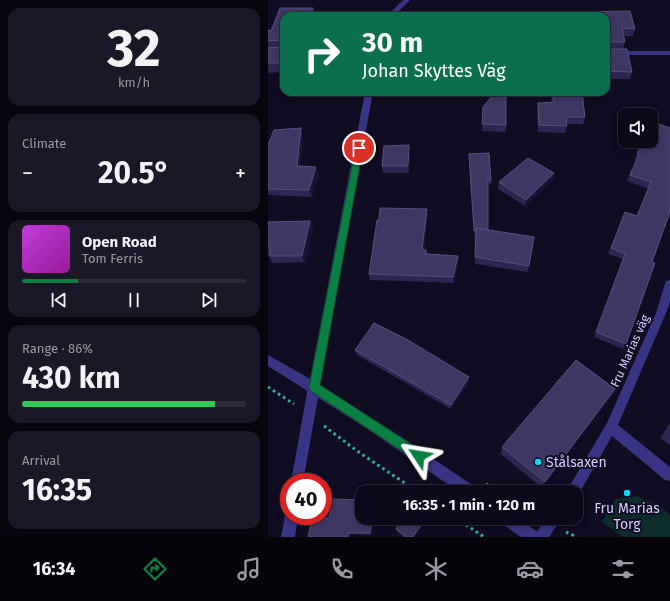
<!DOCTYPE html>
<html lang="en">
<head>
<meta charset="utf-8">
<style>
	body { margin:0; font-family:"Fira Sans",sans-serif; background:#1a1727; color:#f1f3f6; height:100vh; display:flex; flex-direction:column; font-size:15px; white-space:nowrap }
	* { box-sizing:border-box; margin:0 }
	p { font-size:13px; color:#9a9aa2 }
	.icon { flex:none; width:22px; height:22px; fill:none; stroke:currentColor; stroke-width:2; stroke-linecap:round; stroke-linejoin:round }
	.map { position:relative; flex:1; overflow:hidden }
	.side { display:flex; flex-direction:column; gap:8px; padding:8px; background:#07050e; width:268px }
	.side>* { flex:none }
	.hud { position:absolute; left:12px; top:12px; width:330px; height:84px; border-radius:12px; box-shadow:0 2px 6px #0003,0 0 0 1px #2c2a39; background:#0b6e4f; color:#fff; overflow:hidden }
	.tools { position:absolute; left:350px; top:108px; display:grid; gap:8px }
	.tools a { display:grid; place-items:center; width:40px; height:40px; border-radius:8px; background:#0c091a; box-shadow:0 2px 6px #0003,0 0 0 1px #2c2a39; font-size:20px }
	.speed { position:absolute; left:12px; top:473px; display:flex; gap:8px; font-size:20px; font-weight:700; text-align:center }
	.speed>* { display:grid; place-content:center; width:52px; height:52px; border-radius:50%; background:#0c091a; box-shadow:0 2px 6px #0003,0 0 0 1px #2c2a39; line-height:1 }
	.speed .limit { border:6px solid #d22; background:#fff; color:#111 }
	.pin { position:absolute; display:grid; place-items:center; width:34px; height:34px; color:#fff; margin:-17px; border:2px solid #fff; border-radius:50%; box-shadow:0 1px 4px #0007 }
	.me { position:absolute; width:44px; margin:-22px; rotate:303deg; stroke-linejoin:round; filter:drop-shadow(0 0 3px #0008) }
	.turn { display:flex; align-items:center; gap:14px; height:84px; padding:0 16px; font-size:18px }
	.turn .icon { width:52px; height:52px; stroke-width:2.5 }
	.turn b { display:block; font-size:28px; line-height:34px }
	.big { font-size:30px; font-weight:700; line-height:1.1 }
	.side .widget { flex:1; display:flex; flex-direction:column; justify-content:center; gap:6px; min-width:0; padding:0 14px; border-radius:12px; background:#1a1727 }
	.side .dial { align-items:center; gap:0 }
	.dial b { font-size:52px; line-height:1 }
	.song { display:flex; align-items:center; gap:12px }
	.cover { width:48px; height:48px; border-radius:6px; background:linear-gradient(135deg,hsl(290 70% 55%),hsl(300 70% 35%)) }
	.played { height:4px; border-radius:2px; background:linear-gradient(90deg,#0b8043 25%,#2c2a39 25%) }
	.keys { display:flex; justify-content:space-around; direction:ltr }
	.heat { display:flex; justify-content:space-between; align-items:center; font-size:22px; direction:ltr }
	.charge { height:6px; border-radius:3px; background:linear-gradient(90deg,#34c759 86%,#2c2a39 0) }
	.trip { position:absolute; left:87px; top:485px; width:228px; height:40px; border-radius:12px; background:#0c091a; box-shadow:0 2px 6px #0003,0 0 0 1px #2c2a39; font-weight:700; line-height:40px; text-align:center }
	.menu { display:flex; height:64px; justify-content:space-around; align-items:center; background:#05040a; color:#9a9aa2 }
	.menu .icon { width:28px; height:28px }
	.menu .selected { color:#0b8043 }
	.menu b { font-size:18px; color:#f1f3f6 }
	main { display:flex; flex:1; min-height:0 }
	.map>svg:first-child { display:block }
	.green { fill:#0f2c2c }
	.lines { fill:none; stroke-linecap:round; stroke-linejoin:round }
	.path { stroke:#28b8b1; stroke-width:3; stroke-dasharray:2.5 3.5; stroke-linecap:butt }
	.minor { fill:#393584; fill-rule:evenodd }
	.tertiary { fill:#393584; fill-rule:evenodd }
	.wall { fill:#2e2551 }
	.shaded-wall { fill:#1a1336 }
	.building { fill:#3f3764; stroke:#574f7c }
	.route { fill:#0b8043; stroke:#07532c }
	.poi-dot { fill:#00ddf9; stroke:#100c22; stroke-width:1.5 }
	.labels { text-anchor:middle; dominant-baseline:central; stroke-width:4; stroke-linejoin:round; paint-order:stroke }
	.street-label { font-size:12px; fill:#d4ceff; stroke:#100c22 }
	.near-poi-label { font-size:14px; fill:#d4ceff; stroke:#100c22; text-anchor:start }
</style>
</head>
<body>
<main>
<section class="side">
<div class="widget dial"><b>32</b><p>km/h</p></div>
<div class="widget"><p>Climate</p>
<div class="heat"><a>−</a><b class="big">20.5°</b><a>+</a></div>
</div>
<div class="widget">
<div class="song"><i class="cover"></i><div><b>Open Road</b><p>Tom Ferris</p></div></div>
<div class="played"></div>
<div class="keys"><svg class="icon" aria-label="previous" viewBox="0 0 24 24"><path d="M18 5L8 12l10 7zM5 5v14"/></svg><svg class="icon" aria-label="pause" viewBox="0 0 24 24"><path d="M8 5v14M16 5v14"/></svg><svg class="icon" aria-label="next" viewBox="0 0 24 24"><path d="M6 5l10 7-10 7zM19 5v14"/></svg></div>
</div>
<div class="widget"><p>Range · 86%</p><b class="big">430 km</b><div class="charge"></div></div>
<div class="widget"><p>Arrival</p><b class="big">16:35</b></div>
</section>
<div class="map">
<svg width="402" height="537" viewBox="0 0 402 537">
	<rect width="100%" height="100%" fill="#100c22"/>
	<polygon class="green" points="368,496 390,505 402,515 402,537 355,537 334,522 347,499"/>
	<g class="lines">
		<g class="path">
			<polyline points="0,387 26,404"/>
			<polyline points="56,426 92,453 150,492"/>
			<polyline points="218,484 231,492"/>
			<polyline points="188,518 216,537"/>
			<polyline points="298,532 309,537"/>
		</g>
		<g class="minor">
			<rect x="338" y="51" width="64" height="4"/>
			<polygon points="402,280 402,301 398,313 350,425 402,467 402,481 397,480 344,436 309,497 308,492 298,492 339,423 388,313 397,284 398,281"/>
			<polygon points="46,381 50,383 52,387 35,482 23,482 40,387 42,383"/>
			<polygon points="21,510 21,516 30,516 27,537 13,537 18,511"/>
			<polygon points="279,518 294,518 281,537 265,537"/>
		</g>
		<g class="tertiary">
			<polygon points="135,0 142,0 126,16 119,16"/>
			<polygon points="97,92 105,92 52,385 132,436 207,487 208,492 191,492 98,428 0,366 0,355 42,379"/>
			<polygon points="231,518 249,518 270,532 272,537 253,537 233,523"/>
		</g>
	</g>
	<g class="wall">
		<polygon points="362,11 367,29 365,36 355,36 357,42 355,49 359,49 364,72 362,79 338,79 338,16 300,16 301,12"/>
		<polygon points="16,16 16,72 0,73 0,30 3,31"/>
		<polygon points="282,92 314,92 317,117 315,124 299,124 297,133 270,132 269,110 270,103 284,102"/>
		<polygon points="215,107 238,125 238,132 214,131"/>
		<polygon points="33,128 35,135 32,166 51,174 44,197 0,195 0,145"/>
		<polygon points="383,141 384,262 358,344 355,349 326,337 355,259 340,254 357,212 369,216 381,189 359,181 369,160 367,159 369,153"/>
		<polygon points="141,145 142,152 141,173 115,173 114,166"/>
		<polygon points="201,157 223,181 223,185 220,183 220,230 266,237 260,272 207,264 208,234 206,234"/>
		<polygon points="286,173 285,180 257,206 230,189 231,182"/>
		<polygon points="159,215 156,250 158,250 159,254 190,256 190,262 186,283 102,280 101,274"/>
		<polygon points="42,221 45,227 37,262 4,263 1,256 1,255 0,255 0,222"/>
		<polygon points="87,350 201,382 183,409 89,355"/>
		<polygon points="347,389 341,397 273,487 233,454 234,447"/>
		<polygon points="402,423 402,445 392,438"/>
		<polygon points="64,499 104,535 83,534 83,537 40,537 61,518"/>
	</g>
	<g class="shaded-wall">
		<polygon points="45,8 47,16 44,16"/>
		<polygon points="33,128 35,135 31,173 29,166"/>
		<polygon points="141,145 142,152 141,173 140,166"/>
		<polygon points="48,167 51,174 44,197 41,190"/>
		<polygon points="286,173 285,180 257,206 258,200"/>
		<polygon points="159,209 159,215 155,256 154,250"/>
		<polygon points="42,221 45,227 37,262 34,256"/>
		<polygon points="190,256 190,262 186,283 185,277"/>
		<polygon points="201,377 201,382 183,409 183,405"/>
		<polygon points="103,518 106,518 104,535 102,533"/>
		<polygon points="158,518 159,518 146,537 145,537"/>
		<polygon points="80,533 83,534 83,537 80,537"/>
	</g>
	<g class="building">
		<polygon points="12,8 45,8 44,16 16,16 16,63 0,63 0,48 13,47 14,46 13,40 0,41 0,30 3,31"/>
		<polygon points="362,11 367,29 354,28 357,42 340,42 338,48 340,49 359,49 364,72 338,71 338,16 302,16 301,12"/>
		<polygon points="227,92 238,92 238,125 214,124 215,107"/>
		<polygon points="284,92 314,92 317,117 298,117 299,126 271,125 270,103 286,102"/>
		<polygon points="385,122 402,128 402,212 384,262 387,263 358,344 328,332 357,254 343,248 357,212 369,216 383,182 362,175 371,154 369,153 375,141 383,141 383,126"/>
		<polygon points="33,128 29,166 48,167 41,190 0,189 0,145 6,130"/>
		<polygon points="141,145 140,166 114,166 116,146"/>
		<polygon points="221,153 223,181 220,179 220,230 208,228 208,231 206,231 201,154"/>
		<polygon points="260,158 286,173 258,200 231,182"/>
		<polygon points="112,208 159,209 154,250 158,250 158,254 190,256 185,277 101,274 109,220 111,220"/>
		<polygon points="42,221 34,256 1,256 3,248 0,248 0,222"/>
		<polygon points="208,228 266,237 261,266 207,257"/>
		<polygon points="106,323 140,340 201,377 183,405 87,350"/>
		<polygon points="308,360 347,389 277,482 234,447"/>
		<polygon points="64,499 94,500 94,518 103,518 102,533 80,533 80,537 40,537 44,518 61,518"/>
		<polygon points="135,518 158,518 145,537 137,537 128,529"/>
	</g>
	<polygon class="route" points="88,146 94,146 95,148 52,385 155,452 157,456 155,460 151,462 43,391 41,387"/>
	<g class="poi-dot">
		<circle cx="270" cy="462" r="4"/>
		<circle cx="359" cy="493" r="4"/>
	</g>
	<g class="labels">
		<g class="street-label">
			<text transform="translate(362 351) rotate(-66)">Fru Marias väg</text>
		</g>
		<g class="near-poi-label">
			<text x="278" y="462">Stålsaxen</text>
			<text x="359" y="508" text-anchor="middle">Fru Marias<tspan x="359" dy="16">Torg</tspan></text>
		</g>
	</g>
</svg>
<div class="tools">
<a><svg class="icon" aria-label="sound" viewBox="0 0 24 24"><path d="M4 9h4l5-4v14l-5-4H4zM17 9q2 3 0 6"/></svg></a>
</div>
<div class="speed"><div class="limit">40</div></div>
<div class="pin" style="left:91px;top:148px;background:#d93025"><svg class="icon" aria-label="arrive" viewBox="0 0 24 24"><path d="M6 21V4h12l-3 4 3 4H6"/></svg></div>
<svg class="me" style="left:151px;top:456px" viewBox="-20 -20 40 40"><path d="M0-17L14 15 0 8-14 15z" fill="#0b8043" stroke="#fff" stroke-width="4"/></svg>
<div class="trip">16:35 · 1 min · 120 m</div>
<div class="hud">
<div class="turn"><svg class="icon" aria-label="right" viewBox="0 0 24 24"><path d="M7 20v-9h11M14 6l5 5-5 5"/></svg><div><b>30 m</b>Johan Skyttes Väg</div></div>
</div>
</div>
</main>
<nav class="menu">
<b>16:34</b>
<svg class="icon selected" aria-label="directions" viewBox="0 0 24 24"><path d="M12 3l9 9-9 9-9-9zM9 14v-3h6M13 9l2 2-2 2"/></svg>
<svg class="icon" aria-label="music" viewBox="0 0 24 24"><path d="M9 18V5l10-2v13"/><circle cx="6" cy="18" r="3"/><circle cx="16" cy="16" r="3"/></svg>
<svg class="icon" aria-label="phone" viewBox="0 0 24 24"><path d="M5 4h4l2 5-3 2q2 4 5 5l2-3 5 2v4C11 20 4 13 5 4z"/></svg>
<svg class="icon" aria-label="climate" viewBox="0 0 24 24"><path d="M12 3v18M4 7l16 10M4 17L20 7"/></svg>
<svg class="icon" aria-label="car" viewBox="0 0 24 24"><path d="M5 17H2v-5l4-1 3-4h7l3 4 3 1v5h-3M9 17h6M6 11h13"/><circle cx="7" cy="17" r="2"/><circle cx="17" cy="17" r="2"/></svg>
<svg class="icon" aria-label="filters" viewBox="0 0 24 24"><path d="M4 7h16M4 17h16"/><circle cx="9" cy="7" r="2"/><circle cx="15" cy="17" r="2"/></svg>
</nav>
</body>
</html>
